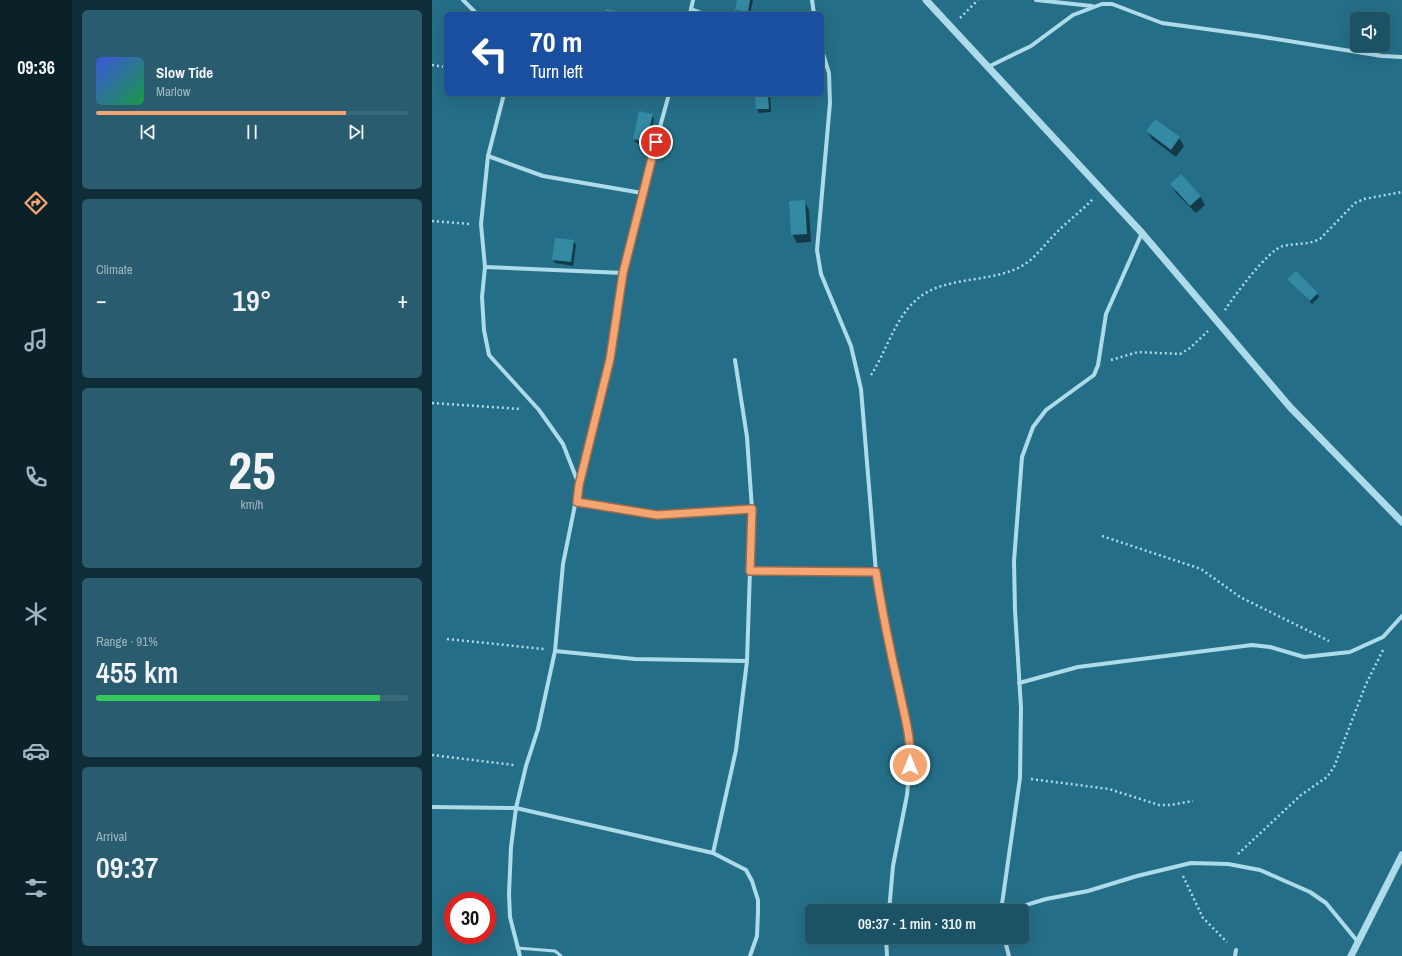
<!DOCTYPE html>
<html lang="en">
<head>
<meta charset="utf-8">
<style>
	body { margin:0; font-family:"Archivo Narrow",sans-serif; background:#285c6e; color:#f1f3f6; height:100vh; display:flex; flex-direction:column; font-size:15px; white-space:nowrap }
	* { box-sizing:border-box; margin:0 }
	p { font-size:13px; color:#a0b6bf }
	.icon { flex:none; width:22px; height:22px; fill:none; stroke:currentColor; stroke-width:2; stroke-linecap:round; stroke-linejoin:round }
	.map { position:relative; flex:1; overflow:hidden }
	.drawer { display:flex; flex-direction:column; gap:10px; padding:10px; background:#0f2d38; width:360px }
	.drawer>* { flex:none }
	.hud { position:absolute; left:12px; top:12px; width:380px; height:84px; border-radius:6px; box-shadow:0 4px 16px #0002,0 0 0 1px #396979; background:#1a4fa0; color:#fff; overflow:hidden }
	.buttons { position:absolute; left:918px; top:12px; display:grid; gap:8px }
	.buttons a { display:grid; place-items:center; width:40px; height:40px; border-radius:6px; background:#1b5265; box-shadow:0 4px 16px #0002,0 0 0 1px #396979; font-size:20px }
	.speed { position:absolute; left:12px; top:892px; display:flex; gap:8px; font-size:20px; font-weight:700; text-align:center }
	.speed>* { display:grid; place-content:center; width:52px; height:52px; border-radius:50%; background:#1b5265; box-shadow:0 4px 16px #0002,0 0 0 1px #396979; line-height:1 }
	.speed .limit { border:6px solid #d22; background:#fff; color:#111 }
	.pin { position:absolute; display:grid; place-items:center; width:34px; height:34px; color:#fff; margin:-17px; border:2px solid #fff; border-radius:50%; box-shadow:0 1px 4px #0007 }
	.me { position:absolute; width:44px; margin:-22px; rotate:0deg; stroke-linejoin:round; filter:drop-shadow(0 0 3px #0008) }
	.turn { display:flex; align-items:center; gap:14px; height:84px; padding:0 20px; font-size:18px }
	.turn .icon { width:52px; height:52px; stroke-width:2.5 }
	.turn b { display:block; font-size:28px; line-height:34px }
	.big { font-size:30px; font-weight:600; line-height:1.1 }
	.drawer .card { flex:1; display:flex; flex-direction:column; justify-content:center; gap:6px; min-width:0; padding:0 14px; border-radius:6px; background:#285c6e }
	.drawer .dial { align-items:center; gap:0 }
	.dial b { font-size:52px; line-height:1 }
	.song { display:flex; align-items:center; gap:12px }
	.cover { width:48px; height:48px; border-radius:6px; background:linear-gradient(135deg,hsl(230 70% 55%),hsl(140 70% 35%)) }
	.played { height:4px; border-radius:2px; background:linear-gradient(90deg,#f4a572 80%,#396979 80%) }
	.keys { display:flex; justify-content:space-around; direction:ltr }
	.heat { display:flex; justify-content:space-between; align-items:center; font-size:22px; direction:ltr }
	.charge { height:6px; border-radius:3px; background:linear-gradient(90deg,#34c759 91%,#396979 0) }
	.trip { position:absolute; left:373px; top:904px; width:224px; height:40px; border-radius:6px; background:#1b5265; box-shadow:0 4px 16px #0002,0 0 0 1px #396979; font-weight:600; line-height:40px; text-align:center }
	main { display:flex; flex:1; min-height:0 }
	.tabs { display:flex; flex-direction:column; width:72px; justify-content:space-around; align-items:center; background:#0b2128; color:#a0b6bf }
	.tabs .icon { width:28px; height:28px }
	.tabs .selected { color:#f4a572 }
	.tabs b { font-size:18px; color:#f1f3f6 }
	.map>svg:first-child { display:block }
	.shadow { fill:#0007 }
	.building { fill:#3489a3 }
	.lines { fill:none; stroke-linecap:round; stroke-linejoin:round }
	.path { stroke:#aedbe9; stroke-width:2.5; stroke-dasharray:2 3; stroke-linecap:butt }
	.service { stroke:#aedbe9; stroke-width:3 }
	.minor { stroke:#aedbe9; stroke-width:4 }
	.tertiary { stroke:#aedbe9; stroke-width:7 }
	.route-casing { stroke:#9f6b4a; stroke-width:10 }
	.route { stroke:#f4a572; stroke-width:7 }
</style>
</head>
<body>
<main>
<nav class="tabs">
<b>09:36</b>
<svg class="icon selected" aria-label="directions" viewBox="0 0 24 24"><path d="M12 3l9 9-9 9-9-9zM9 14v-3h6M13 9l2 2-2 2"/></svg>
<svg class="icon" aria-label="music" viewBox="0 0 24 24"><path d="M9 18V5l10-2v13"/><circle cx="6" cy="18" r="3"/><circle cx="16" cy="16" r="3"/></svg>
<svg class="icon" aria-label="phone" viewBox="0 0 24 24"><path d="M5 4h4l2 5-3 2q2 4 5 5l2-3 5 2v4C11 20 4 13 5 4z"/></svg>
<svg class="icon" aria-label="climate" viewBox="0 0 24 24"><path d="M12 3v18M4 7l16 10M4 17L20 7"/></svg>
<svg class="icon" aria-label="car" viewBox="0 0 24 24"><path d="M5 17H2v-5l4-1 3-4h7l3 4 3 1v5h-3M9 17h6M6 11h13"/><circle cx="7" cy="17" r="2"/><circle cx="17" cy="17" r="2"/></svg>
<svg class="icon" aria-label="filters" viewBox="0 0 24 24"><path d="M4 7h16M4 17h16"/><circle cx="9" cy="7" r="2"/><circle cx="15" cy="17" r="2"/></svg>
</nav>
<section class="drawer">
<div class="card">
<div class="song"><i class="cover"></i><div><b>Slow Tide</b><p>Marlow</p></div></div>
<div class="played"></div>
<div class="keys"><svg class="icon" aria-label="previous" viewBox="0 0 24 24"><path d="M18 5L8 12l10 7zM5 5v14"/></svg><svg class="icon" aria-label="pause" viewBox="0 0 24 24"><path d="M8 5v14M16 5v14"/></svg><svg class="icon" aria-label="next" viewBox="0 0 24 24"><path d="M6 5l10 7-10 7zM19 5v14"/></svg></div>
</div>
<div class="card"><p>Climate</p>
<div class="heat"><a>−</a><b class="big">19°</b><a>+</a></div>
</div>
<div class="card dial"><b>25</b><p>km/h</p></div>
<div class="card"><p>Range · 91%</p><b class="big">455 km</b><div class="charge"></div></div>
<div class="card"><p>Arrival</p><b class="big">09:37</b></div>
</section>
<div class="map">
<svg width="970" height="956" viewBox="0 0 970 956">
	<rect width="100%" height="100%" fill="#246e87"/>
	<g class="shadow">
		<polygon points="306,0 321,0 318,14 307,13 304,9"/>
		<polygon points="324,94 338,94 339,112 327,113 325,109"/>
		<polygon points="220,115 222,119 216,146 204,143 202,139"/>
		<polygon points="723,120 747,138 752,146 744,157 720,139 715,131"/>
		<polygon points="740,184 768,196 773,205 764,213 744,193"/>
		<polygon points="372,201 377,210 379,242 365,243 360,234"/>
		<polygon points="141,241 144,245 141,266 123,263 121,260"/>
		<polygon points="857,279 885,293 887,297 880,304"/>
	</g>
	<g class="building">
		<polygon points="305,0 318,0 316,12 303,10"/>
		<polygon points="174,9 186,11 186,14 173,14"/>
		<polygon points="323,94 336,94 337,109 324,109"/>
		<polygon points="207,111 221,114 214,142 201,139"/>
		<polygon points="723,119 748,137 739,150 714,131"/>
		<polygon points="749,174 769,196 758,206 738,184"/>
		<polygon points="373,200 375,234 359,235 357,201"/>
		<polygon points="123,238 142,240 139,262 120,260"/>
		<polygon points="864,271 886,293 878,301 855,279"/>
	</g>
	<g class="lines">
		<g class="path">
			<polyline points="528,18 546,0"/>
			<polyline points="0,65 14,67"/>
			<polyline points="0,221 38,224"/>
			<path d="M 793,310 C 802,296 836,250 851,246 C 864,243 876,245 888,239 L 923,203 L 932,199 L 970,192"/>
			<polyline points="679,360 706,352 748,354 758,348 776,331"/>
			<path d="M 439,375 C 454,352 462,321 482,302 C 509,275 555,284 588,267 C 602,260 612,245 623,234 C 635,222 649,211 661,199"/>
			<polyline points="0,403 89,409"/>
			<polyline points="670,536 769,569 808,597 897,641"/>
			<polyline points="15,639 112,649"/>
			<polyline points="0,755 82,765"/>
			<polyline points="599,779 677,789 727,805 738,805 761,801"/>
			<polyline points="806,854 869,795 895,777 902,767 934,684 951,650"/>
			<polyline points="751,876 771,918 795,942"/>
		</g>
		<polyline class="service" points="85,948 123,951 129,956"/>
		<g class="minor">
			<polyline points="31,0 45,14"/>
			<polyline points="380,0 382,14"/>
			<polyline points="604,0 660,6"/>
			<polyline points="259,9 272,14"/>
			<polyline points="258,14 261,0"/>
			<polyline points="390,50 397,73 398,103 385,250 389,274 419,346 429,389 444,572 450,611 479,752 475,795 461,866 457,911"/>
			<polyline points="556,67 599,46 641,15 670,4 680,4 730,23 825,36 950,56 970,57"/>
			<polyline points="72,94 56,156 49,224 53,267 50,297 52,330 57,355 107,410 131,444 147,485 131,564 123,651 106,729 94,766 84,808 79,847 77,894 78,917 88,956"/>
			<polyline points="56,156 111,176 210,193"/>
			<polyline points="53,267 191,273"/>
			<polyline points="147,485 178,359 191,273 210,193 237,94"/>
			<polyline points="145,502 225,515 320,509"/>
			<polyline points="318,571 444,572"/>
			<polyline points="123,651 203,659 315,661"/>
			<polyline points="587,683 646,667 820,645 838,647 872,657 918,652 951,637 970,616"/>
			<polyline points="0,807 84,808 281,853 314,870 320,881 326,900 326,912 325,936 318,956"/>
			<polyline points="281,853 304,750 315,661 320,509 315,437 303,360"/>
			<polyline points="569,911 588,778 589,708 583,610 582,561 590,457 601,427 614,410 662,375 666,365 674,314 710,233"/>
			<polyline points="574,911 614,899 656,891 705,876 759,863 796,864 828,870 878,892 894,903 926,942"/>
			<polyline points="454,937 455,956"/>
			<polyline points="572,937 577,956"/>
			<polyline points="803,956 804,950"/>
		</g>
		<g class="tertiary">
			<polyline points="494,0 710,233 858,407 970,522"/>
			<polyline points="919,956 970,855"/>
		</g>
	</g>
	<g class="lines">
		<g class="route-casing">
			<path id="route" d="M 224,142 L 191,273 L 178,359 L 147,485 L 145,502 L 225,515 L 320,509 L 318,571 L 444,572 C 450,611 458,650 467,689 C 472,714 480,740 478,765"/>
		</g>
		<use href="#route" class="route"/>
	</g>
</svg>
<div class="buttons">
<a><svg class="icon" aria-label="sound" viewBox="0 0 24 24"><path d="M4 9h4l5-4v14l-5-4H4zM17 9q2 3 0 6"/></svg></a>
</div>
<div class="speed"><div class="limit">30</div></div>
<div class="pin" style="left:224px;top:142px;background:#d93025"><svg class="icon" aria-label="arrive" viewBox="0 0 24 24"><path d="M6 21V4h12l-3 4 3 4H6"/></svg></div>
<svg class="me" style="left:478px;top:765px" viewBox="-20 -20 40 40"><circle r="17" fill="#f4a572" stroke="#fff" stroke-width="3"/><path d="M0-11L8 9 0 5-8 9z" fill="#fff"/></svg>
<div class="trip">09:37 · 1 min · 310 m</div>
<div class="hud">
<div class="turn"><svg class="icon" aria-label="left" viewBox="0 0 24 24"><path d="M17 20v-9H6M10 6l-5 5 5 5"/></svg><div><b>70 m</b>Turn left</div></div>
</div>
</div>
</main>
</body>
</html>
